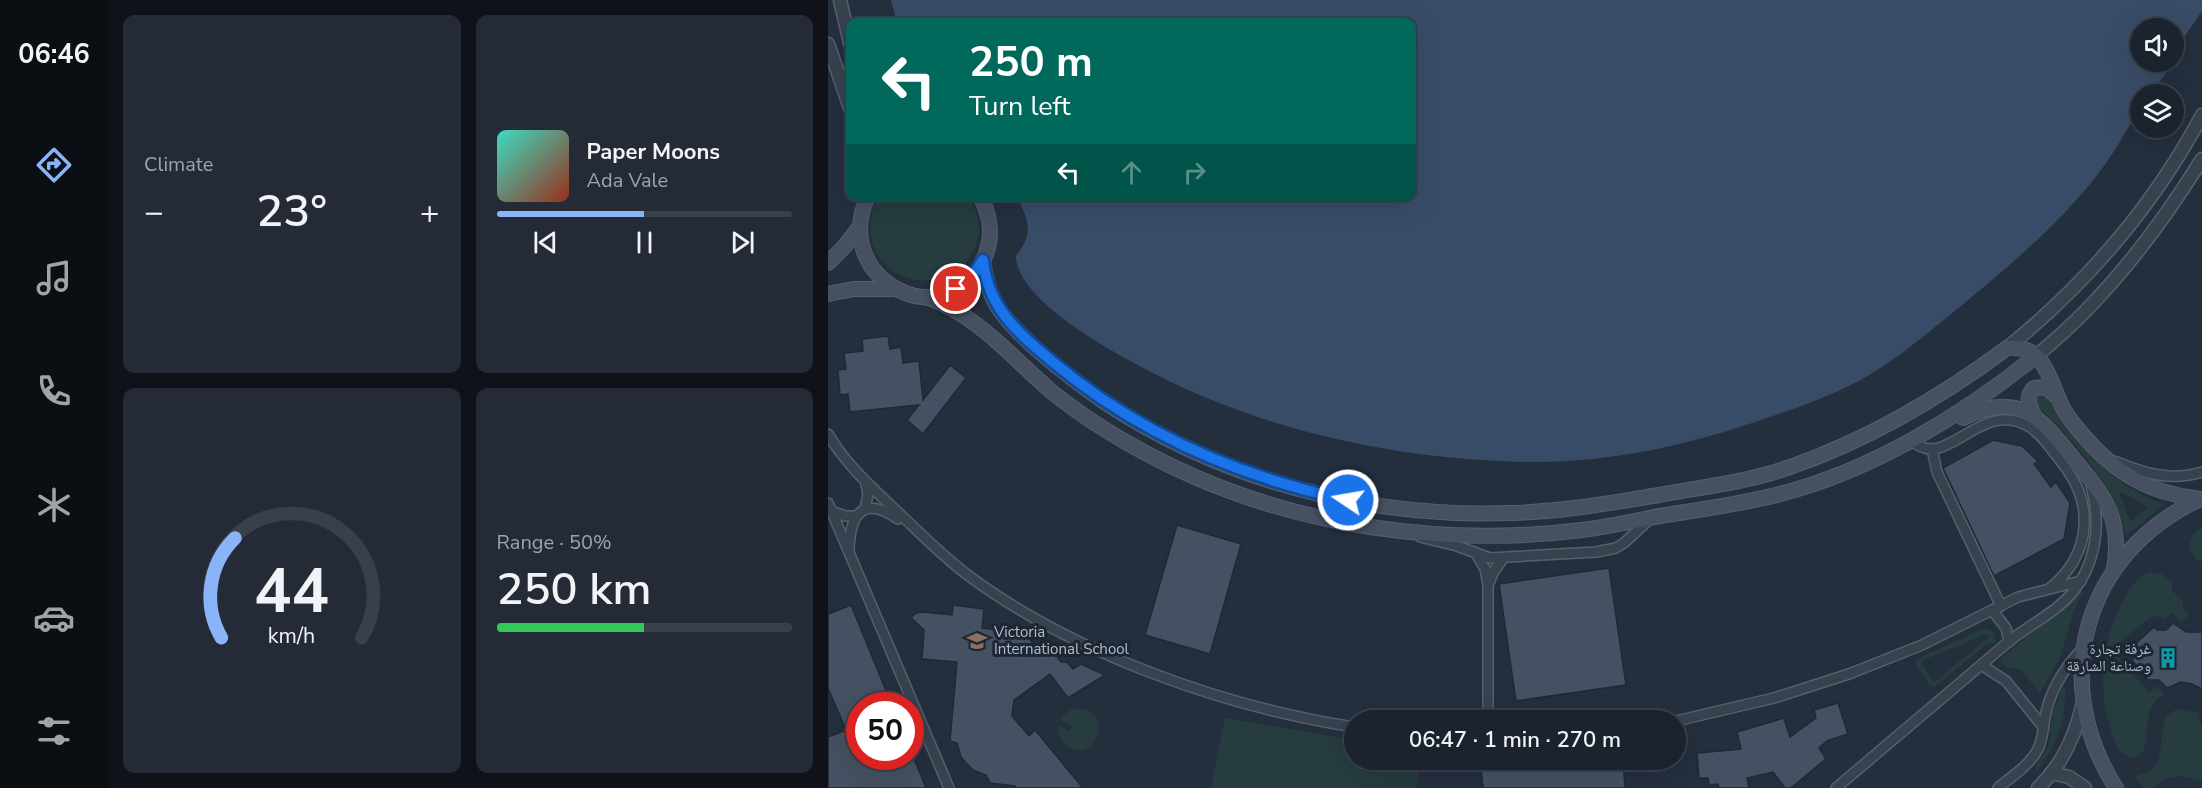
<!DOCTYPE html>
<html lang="en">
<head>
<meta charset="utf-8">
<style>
	body { margin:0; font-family:"Nunito Sans","Noto Naskh Arabic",sans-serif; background:#242b36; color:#f1f3f6; height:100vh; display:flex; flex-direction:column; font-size:22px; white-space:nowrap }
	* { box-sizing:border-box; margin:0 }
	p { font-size:20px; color:#a0a4aa }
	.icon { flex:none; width:33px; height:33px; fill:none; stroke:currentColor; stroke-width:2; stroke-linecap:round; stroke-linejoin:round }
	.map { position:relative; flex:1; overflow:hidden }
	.panel { display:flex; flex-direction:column; gap:15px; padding:15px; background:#0f1319; width:720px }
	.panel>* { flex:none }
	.hud { position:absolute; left:18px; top:18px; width:570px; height:183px; border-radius:12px; box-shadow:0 6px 24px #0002,0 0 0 2px #39404a; background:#00695c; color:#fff; overflow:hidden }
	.tools { position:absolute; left:1302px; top:18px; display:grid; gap:12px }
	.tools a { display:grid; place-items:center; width:54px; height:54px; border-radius:50%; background:#1b232e; box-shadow:0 6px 24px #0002,0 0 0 2px #39404a; font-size:30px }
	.speed { position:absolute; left:18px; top:692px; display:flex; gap:12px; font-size:30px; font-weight:700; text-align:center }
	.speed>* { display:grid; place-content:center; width:78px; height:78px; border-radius:50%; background:#1b232e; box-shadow:0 6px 24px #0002,0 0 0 2px #39404a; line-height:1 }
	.speed .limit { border:9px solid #d22; background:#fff; color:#111 }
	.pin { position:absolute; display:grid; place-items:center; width:51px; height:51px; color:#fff; margin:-26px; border:3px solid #fff; border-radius:50%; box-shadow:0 2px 6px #0007 }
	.me { position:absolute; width:66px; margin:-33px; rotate:282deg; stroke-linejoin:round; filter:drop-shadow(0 0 4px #0008) }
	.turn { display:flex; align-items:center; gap:21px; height:126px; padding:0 24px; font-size:27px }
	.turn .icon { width:78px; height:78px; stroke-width:2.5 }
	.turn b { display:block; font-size:42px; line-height:51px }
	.lanes { display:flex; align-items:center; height:57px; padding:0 24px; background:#0003; justify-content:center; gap:30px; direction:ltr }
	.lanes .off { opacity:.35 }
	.big { font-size:45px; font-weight:600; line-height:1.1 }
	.panel .card { flex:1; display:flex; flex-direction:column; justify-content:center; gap:9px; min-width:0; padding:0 21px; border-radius:12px; background:#242b36 }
	.panel .dial { align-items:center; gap:0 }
	.dial svg { height:156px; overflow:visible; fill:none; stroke:#39404a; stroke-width:7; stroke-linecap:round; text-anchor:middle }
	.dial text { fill:#f1f3f6; stroke:none }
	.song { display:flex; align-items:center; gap:18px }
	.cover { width:72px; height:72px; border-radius:9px; background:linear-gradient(135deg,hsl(170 70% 55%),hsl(10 70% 35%)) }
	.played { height:6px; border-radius:3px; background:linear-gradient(90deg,#8ab4f8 50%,#39404a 50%) }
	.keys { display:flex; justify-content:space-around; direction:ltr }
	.heat { display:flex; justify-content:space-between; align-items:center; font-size:33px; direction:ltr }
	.charge { height:9px; border-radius:4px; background:linear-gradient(90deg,#34c759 50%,#39404a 0) }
	.panel .tiles { flex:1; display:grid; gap:15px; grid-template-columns:repeat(2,1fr) }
	.trip { position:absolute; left:516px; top:710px; width:342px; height:60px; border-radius:30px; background:#1b232e; box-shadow:0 6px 24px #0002,0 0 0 2px #39404a; font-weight:600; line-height:60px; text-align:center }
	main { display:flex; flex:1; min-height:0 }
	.tabs { display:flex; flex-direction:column; width:108px; justify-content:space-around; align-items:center; background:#0b0e12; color:#a0a4aa }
	.tabs .icon { width:42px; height:42px }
	.tabs .current { color:#8ab4f8 }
	.tabs b { font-size:27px; color:#f1f3f6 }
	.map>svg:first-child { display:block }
	.green { fill:#263c3f; fill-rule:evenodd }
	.water { fill:#394c67 }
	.building { fill:#455162; stroke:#1f2835; stroke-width:1.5 }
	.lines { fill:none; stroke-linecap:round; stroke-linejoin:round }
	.minor-casing { stroke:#565f6c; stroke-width:12 }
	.tertiary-casing { stroke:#565f6c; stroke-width:15 }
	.secondary-casing { stroke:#565f6c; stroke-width:16 }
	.minor { stroke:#38414e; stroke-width:9 }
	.tertiary { stroke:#38414e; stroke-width:12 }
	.secondary { stroke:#465061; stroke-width:14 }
	.route-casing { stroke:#114b97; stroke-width:15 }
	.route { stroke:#1a73e8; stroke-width:10 }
	.labels { text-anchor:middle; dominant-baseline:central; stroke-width:6; stroke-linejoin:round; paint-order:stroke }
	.poi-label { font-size:15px; fill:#b4bcc9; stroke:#1d2633; text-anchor:start }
</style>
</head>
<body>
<main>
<nav class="tabs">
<b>06:46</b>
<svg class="icon current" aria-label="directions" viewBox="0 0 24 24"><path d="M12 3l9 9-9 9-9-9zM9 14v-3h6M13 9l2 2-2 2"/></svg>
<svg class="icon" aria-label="music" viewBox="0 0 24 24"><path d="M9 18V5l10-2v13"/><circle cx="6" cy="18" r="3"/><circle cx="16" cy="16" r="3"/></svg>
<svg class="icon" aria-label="phone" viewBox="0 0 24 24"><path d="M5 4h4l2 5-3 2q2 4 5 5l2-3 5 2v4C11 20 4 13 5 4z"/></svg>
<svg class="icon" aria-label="climate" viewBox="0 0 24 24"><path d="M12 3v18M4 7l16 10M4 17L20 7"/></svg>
<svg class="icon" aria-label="car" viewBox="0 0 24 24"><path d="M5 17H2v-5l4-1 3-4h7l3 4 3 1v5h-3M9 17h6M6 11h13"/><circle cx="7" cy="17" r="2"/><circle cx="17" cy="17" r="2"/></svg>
<svg class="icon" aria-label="filters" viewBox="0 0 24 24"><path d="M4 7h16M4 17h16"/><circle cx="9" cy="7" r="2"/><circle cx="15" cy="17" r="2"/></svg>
</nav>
<section class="panel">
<div class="tiles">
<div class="card"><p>Climate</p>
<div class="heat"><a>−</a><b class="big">23°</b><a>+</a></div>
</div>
<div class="card">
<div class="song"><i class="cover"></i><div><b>Paper Moons</b><p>Ada Vale</p></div></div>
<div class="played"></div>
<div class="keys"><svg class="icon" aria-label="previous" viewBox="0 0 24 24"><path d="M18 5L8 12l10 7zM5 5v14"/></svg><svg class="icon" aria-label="pause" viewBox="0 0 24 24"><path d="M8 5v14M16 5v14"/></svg><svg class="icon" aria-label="next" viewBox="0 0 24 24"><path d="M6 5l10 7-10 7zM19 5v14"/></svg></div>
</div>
<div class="card dial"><svg viewBox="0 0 100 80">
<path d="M14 69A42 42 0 1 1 86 69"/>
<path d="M14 69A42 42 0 0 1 21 18" stroke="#8ab4f8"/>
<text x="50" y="56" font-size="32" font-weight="700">44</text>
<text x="50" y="72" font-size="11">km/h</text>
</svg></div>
<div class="card"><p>Range · 50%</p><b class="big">250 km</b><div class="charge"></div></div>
</div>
</section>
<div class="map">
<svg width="1374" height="788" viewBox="0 0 1374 788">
	<rect width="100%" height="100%" fill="#242f3e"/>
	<g class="green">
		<path d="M 141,196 C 149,210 153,226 149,241 C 129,310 27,282 44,213 C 45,208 49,202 51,197 Z"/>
		<path d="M 1216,393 L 1221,396 C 1249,442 1283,488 1337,504 L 1298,536 C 1284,483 1248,442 1208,405 L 1208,397 ZM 1291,492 L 1291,491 L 1320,507 L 1302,522 Z"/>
		<polygon points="1374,527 1374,562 1369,561 1361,547 1364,536"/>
		<path d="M 1321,572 L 1334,574 L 1344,583 L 1344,591 L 1355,601 L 1355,608 L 1361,615 L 1353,622 L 1345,612 L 1337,619 L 1331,616 L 1328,618 L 1325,615 L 1291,643 L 1295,650 L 1289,656 L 1321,692 L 1330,687 L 1336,694 C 1305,714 1332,753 1303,758 L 1292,752 C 1268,706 1270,644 1296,599 C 1302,588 1309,577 1321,572 Z"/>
		<polygon points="1254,590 1255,592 1246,610 1232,658 1212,693 1192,669 1178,668 1171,660"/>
		<path d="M 1158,628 L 1167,633 L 1167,643 L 1160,643 L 1107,687 L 1103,687 L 1088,665 L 1088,659 ZM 1159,634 L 1161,635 L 1159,639 L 1105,683 L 1093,661 Z"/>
		<path d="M 1235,687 L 1237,688 C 1238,721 1229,747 1208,772 L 1209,763 L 1221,746 L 1224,713 Z"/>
		<path d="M 245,709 C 289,706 269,765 240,747 C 232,742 230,735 231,726 L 241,731 L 243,726 L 232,720 L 239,712 Z"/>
		<path d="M 1352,709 L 1362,712 L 1364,710 L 1371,714 L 1371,722 L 1374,726 L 1374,781 C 1356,776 1341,772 1327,788 L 1315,788 L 1306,776 C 1354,770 1316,715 1352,709 Z"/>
		<polygon points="397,718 526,740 526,759 594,759 588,788 383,788"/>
	</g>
	<path class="water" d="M 63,0 L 1374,0 L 1374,11 L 1352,43 L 1346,61 L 1346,28 L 1312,28 L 1312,62 L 1345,62 C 1338,74 1330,84 1320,94 L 1312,94 L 1312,107 C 1299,130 1286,153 1270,174 C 1228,228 1174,272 1122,315 C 1093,338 1064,363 1031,381 C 1000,397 966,409 933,420 C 861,445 783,462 707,462 C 570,461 427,430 306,363 C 273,345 189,298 188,256 C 206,233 201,221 189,197 L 584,196 L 584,22 L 69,22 Z"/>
	<g class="building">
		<polygon points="60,336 62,349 73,347 75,363 91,361 95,400 122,365 138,378 95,434 79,420 91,405 22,412 20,394 12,395 10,370 18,369 16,353 35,351 34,339"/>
		<polygon points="1165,440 1194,446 1210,461 1206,464 1223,487 1228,482 1242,503 1236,539 1166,576 1115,468"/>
		<polygon points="349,525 413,544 382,654 317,635"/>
		<polygon points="781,568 798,685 688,701 671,584"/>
		<polygon points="23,605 61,698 45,705 32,705 32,711 26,713 32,726 32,756 85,756 98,788 0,788 0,737 18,730 0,688 0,614"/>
		<polygon points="125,605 156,609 154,628 201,634 201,639 213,652 220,645 233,662 239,662 245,669 253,664 277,675 240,698 222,674 186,700 184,716 201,736 207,730 255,788 188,788 187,786 162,783 158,775 145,770 138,763 133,757 129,743 122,741 129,662 94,659 96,630 83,618 88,613 95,612 124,615"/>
		<polygon points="1345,623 1358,632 1374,632 1374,689 1364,684 1353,682 1339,688 1331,680 1320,680 1304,660 1307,657 1308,648 1306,645 1326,627 1329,630 1338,630"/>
		<polygon points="1010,703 1020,734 999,741 991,748 998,759 963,788 957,788 945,772 919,778 921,788 891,788 890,784 881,785 880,778 871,778 869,753 913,749 909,732 956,718 962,737 988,718 986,710"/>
		<polygon points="652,759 795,759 797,788 655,788"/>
	</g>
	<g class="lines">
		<g class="minor-casing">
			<g id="minor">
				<path d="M 0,434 C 20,468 48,491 76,518 C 96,537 115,556 137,573 C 243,653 396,707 526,727"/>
				<path d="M 1083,440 C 1118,474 1151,398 1200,426 C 1213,433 1222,448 1231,459 C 1247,479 1258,499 1256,526 C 1255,551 1241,573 1222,588"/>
				<polyline points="1104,449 1109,472 1173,606"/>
				<path d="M 1286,461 C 1316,473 1342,482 1374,472"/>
				<polyline points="0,503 121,788"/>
				<polyline points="37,509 40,494 38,484"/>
				<polyline points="3,511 17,516 27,516"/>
				<polyline points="592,537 629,546 662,558 768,552 788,548 796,543 823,518"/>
				<path d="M 21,550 C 22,514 35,495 70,519"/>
				<polyline points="649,555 657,569 660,585 660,720"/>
				<polyline points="661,583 666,571 675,559"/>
				<polyline points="1164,610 1178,628 1181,642"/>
				<polyline points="1155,666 1178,681 1216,728"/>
				<polyline points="848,721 946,698 1021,674 1094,645 1190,597 1253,581"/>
				<path d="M 1008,788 C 1065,740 1122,692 1179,643 C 1204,622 1234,611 1252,582 C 1270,553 1272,518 1263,486"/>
				<path d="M 1170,788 C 1183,777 1202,765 1210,749 C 1215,739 1215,728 1217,717 C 1222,690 1237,667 1255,648"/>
			</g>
		</g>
		<g class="tertiary-casing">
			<g id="tertiary">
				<polyline points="12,0 22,43"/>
				<polyline points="0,44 22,108"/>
				<path d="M 1179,348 C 1259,283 1325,207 1374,115"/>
				<path d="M 1208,356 C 1276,301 1329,232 1374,159"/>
				<polyline points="1223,773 1241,777 1257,788"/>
				<path d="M 1210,788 C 1234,765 1248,734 1255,702"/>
			</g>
		</g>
		<g class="secondary-casing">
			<g id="secondary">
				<path d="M 40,196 C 0,282 124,342 158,254 C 165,235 162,214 152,196"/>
				<path d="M 155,260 C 157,276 160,290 168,304 C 185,335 245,380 275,401 C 395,481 539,518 682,513 C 732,512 782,503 831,495 C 874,487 920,482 962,467 C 1040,440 1113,397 1179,348 C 1191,347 1201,349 1209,357 C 1222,370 1227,394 1236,410 C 1241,419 1248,427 1255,435 C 1288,474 1321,493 1372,499"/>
				<polyline points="0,263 16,247 30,229"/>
				<polyline points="0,294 26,289 63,289"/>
				<path d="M 99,297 C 152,317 182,356 224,392 C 260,421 302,446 343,466 C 469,527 616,547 754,530 C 778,527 802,522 826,517 C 868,510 910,505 952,494 C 1043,471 1135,415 1208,356"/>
				<path d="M 1206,415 C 1201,405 1197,397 1206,388 L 1218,387 L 1227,395"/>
				<path d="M 1135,418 C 1190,390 1212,417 1245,458 C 1275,495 1295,517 1286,569"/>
				<path d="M 1288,788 C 1220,682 1256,554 1370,500"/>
			</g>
		</g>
		<use href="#minor" class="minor"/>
		<use href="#tertiary" class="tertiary"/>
		<use href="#secondary" class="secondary"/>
	</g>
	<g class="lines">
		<g class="route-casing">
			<path id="route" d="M 128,289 L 144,277 L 155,260 C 160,308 190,333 225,362 C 311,434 411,477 520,500"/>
		</g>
		<use href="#route" class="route"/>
	</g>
	<defs>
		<g id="school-bare" transform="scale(1.62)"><path d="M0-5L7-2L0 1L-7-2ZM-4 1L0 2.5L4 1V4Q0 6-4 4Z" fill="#8d6e63" stroke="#1d2633" stroke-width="2.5" paint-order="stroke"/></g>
		<g id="building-bare" transform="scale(1.62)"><path d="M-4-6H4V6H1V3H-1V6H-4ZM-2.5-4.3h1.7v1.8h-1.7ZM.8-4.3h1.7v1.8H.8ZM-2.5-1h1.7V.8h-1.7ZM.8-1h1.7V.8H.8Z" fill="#0f9aa8" stroke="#1d2633" stroke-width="2.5" paint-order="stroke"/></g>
	</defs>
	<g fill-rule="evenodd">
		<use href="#school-bare" x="149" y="641"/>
		<use href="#building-bare" x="1340" y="658"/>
	</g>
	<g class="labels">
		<g class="poi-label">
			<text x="166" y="632">Victoria<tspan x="166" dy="17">International School</tspan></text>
			<text x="1323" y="649" text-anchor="end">غرفة تجارة<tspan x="1323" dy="17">وصناعة الشارقة</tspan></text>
		</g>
	</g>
</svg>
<div class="tools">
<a><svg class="icon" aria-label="sound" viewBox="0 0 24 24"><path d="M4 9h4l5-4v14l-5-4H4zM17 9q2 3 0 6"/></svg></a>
<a><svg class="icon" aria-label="layers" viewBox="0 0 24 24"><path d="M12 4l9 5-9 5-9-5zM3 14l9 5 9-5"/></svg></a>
</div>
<div class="speed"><div class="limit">50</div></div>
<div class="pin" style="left:128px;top:289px;background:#d93025"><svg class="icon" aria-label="arrive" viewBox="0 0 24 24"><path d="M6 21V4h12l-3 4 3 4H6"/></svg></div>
<svg class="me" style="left:520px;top:500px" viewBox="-20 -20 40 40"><circle r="17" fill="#1a73e8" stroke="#fff" stroke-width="3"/><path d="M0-11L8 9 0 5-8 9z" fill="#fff"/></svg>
<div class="trip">06:47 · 1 min · 270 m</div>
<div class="hud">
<div class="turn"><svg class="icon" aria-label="left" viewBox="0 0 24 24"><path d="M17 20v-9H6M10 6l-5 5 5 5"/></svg><div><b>250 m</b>Turn left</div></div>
<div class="lanes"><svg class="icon" aria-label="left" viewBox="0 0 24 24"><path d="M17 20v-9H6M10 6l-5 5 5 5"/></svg><svg class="icon off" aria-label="ahead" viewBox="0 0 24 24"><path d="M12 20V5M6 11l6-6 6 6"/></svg><svg class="icon off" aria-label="right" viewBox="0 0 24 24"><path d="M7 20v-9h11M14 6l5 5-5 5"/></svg></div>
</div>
</div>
</main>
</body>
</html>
